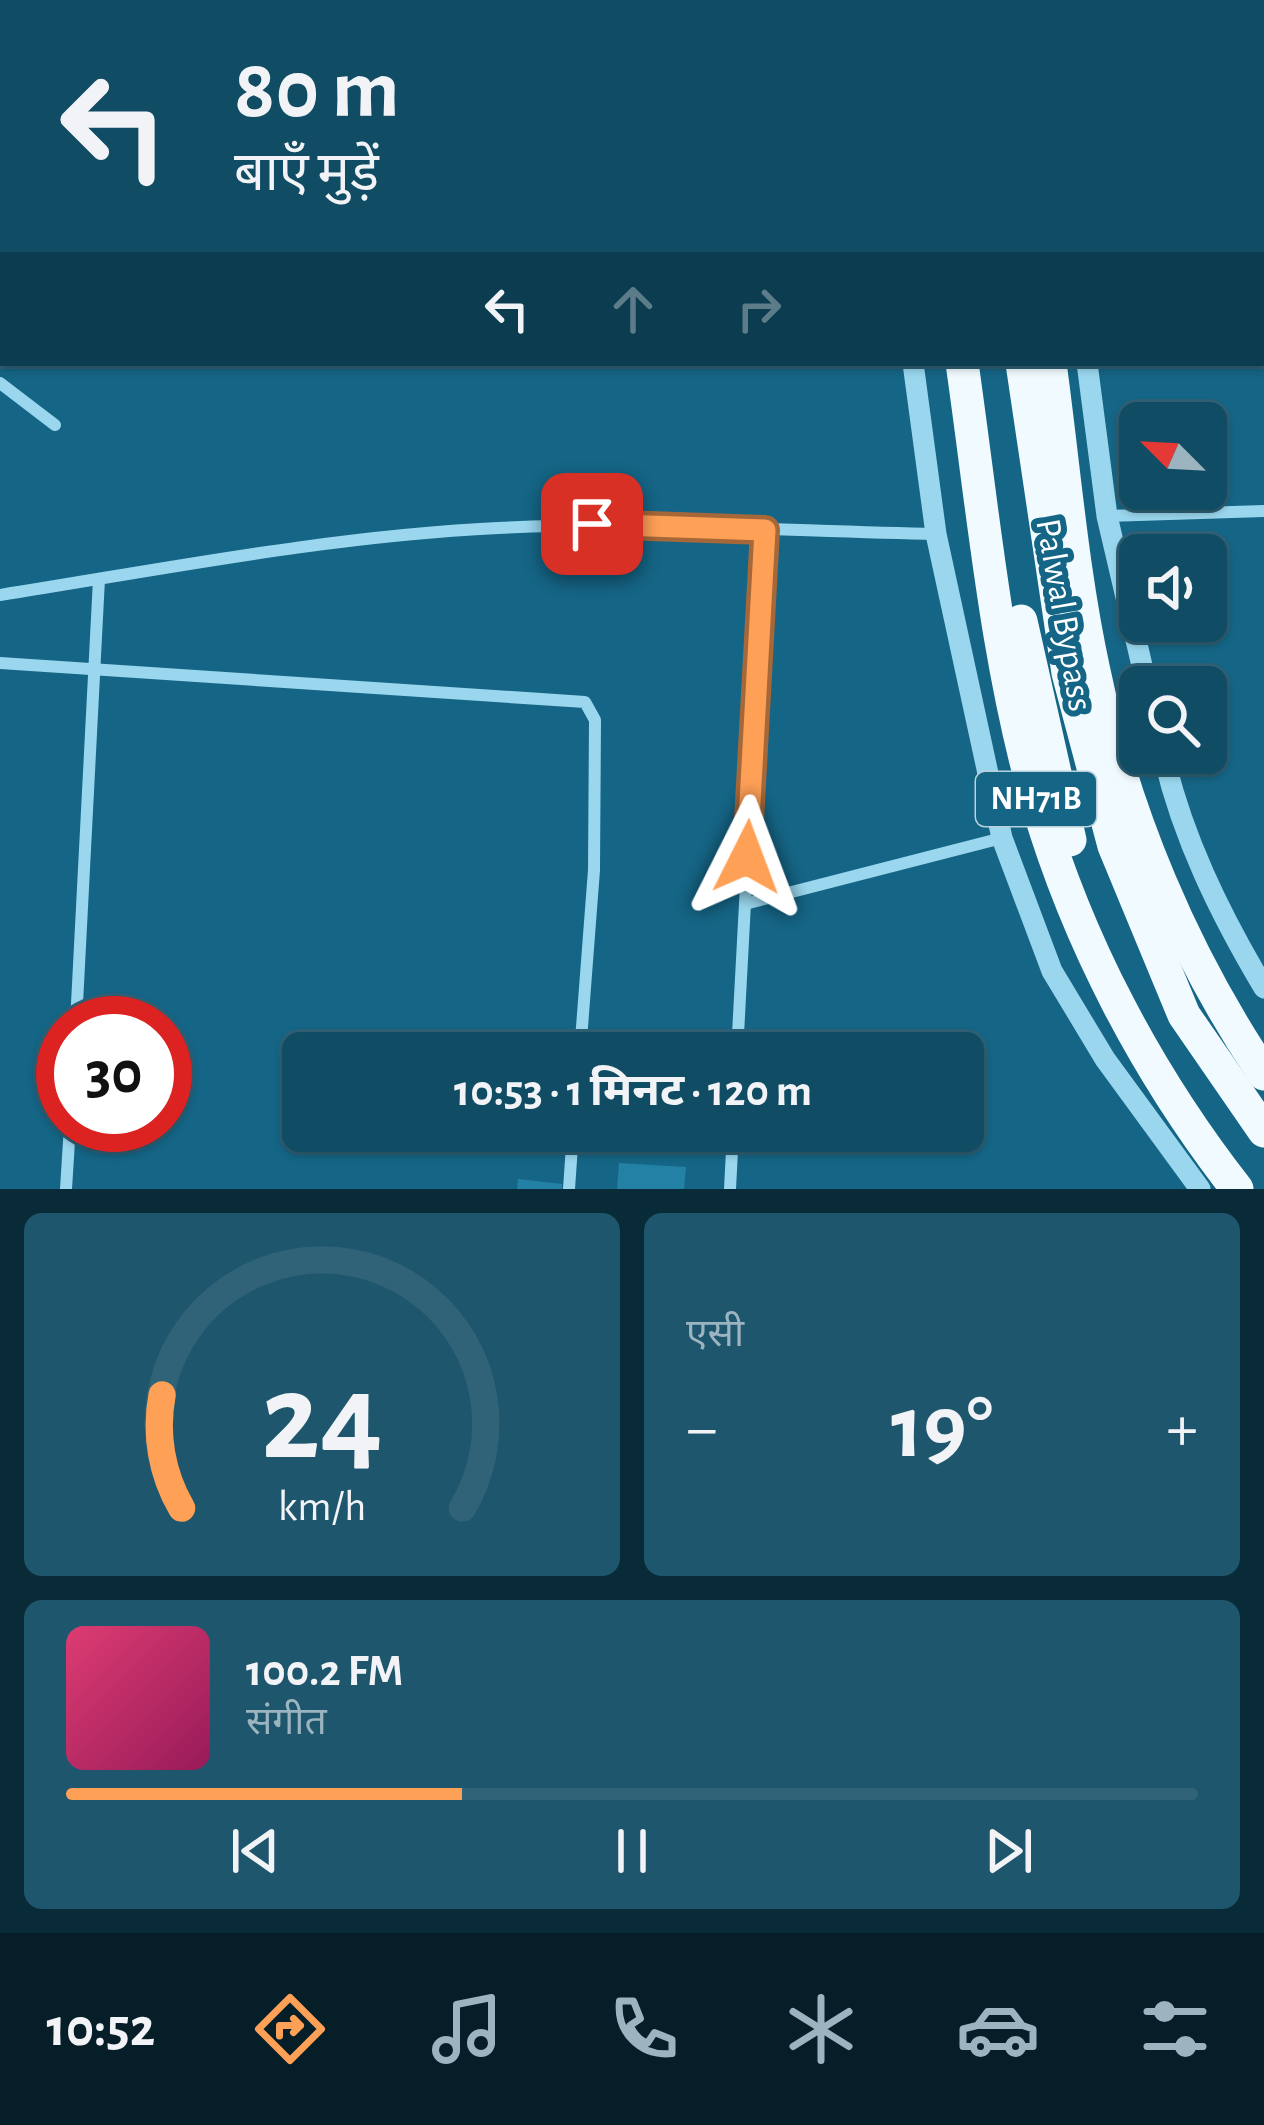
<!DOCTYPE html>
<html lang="hi">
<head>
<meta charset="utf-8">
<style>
	body { margin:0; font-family:"Alegreya Sans","Noto Sans Devanagari",sans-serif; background:#1e566d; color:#f1f3f6; height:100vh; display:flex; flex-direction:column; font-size:45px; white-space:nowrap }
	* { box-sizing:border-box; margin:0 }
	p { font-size:39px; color:#9cb4bf }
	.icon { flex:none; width:66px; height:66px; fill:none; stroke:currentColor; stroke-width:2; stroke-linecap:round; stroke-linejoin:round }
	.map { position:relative; height:1189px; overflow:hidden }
	.side { display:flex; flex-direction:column; gap:24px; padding:24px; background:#092a37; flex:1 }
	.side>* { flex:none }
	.hud { position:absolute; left:0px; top:0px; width:1266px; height:366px; box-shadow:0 3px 9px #0004,0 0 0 3px #306378; background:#104c64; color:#f1f3f6; overflow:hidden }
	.needle { width:78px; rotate:294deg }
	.controls { position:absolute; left:1119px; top:402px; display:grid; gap:24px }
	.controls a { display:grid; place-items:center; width:108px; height:108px; border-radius:18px; background:#104c64; box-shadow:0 3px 9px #0004,0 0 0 3px #306378; font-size:60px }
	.speed { position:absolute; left:36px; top:996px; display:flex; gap:24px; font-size:60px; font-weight:700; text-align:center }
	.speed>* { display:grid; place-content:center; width:156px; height:156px; border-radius:50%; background:#104c64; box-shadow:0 3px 9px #0004,0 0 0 3px #306378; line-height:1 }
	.speed .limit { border:18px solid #d22; background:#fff; color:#111 }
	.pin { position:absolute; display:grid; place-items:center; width:102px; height:102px; color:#fff; margin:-51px; border-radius:24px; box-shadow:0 6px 18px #0006 }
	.me { position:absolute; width:132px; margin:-66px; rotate:3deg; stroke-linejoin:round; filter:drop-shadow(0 0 9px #0008) }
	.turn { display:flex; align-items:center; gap:42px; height:252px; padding:0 36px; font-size:54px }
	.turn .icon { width:156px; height:156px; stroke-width:2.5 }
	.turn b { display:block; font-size:84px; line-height:102px }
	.lanes { display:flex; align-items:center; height:114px; padding:0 36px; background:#0003; justify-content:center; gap:60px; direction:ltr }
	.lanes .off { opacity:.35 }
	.big { font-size:90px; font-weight:700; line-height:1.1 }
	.side .card { flex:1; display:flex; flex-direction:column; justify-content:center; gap:18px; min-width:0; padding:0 42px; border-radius:18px; background:#1e566d }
	.side .dial { align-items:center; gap:0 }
	.dial svg { height:312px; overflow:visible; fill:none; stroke:#306378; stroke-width:7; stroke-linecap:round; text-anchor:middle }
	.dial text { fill:#f1f3f6; stroke:none }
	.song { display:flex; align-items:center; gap:36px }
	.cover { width:144px; height:144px; border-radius:18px; background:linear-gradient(135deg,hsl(340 70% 55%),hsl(330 70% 35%)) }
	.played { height:12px; border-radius:6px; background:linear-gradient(90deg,#ffa057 35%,#306378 35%) }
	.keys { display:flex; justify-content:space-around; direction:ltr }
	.heat { display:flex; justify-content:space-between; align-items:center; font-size:66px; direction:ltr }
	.side .tiles { flex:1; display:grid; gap:24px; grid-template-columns:1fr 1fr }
	.card:last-child { grid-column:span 2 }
	.trip { position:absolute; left:282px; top:1032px; width:702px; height:120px; border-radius:18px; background:#104c64; box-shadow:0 3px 9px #0004,0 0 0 3px #306378; font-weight:700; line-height:120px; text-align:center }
	.dock { display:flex; height:192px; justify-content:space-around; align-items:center; background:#061e28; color:#9cb4bf }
	.dock .icon { width:84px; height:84px }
	.dock .current { color:#ffa057 }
	.dock b { font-size:54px; color:#f1f3f6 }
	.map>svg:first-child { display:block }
	.building { fill:#2381a5 }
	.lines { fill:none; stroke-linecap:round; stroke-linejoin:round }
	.minor { stroke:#9ad7ee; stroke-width:12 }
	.tertiary { stroke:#9ad7ee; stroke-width:21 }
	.trunk { stroke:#f0faff; stroke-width:33 }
	.route-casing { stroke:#a66839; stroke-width:30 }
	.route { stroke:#ffa057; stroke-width:21 }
	.labels { text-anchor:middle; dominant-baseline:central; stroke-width:12; stroke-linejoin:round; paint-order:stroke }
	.shield { fill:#156586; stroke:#b9d1db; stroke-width:3 }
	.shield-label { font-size:33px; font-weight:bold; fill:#fff }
	.street-label { font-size:36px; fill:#fff; stroke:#156586 }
</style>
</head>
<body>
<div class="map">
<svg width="1264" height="1189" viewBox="0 0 1264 1189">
	<rect width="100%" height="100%" fill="#156586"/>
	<g class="building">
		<polygon points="619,1163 686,1167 684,1189 617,1189"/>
		<polygon points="518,1179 562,1184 562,1189 517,1189"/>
	</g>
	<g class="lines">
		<g class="minor">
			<polyline points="0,383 55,425"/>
			<polyline points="1107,516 1264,511"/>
			<path d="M 0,595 C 164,569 331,536 498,528 C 643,521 790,531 936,534"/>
			<polyline points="0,663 585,702 595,720 594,870 580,1053"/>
			<polyline points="745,904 1002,838"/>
			<polyline points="76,1023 99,579"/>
			<polyline points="737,1053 765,530"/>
			<polyline points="66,1189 70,1125"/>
			<polyline points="569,1189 573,1131"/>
			<polyline points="730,1189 733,1131"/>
		</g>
		<g class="tertiary">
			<polyline points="865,0 865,3"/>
			<polyline points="1038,0 1038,3"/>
			<polyline points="913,363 936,534 1002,838 1052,971 1105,1059 1200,1189"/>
			<polyline points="1087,363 1107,516 1147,687"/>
			<path d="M 1163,753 C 1182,837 1220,914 1264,988"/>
		</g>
		<g class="trunk">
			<polyline points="912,0 913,3"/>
			<polyline points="936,0 936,3"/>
			<polyline points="974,0 974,3"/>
			<polyline points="1000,0 1000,3"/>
			<path d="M 962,363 C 983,509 996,661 1037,803 C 1078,943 1148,1075 1237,1189"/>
			<polyline points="1022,363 1068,673 1114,846 1184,1015 1264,1131"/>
			<path d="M 1050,363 C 1064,465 1072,571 1094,671 C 1124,813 1183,954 1264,1074"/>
			<polyline points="1021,621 1070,840"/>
		</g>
	</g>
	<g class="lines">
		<g class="route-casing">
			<polyline id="route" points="592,524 765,530 747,857"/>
		</g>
		<use href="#route" class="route"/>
	</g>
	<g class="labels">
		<rect class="shield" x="976" y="772" width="120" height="54" rx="9"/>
		<g class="shield-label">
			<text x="1036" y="799">NH71B</text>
		</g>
		<g class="street-label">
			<text transform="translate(1064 615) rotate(80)">Palwal Bypass</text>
		</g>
	</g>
</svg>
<div class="controls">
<a><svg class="needle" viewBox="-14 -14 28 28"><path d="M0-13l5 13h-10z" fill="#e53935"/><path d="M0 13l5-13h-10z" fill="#9cb4bf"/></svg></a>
<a><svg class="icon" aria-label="sound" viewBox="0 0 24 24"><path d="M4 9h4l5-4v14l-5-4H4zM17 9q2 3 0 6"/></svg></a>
<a><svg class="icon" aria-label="search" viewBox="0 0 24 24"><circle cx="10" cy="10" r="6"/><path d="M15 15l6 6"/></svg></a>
</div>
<div class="speed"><div class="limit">30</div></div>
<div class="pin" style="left:592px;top:524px;background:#d93025"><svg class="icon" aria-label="arrive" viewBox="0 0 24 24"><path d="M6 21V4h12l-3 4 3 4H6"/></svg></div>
<svg class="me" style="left:747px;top:857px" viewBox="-20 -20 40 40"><path d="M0-17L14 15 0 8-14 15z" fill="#ffa057" stroke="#fff" stroke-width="4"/></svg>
<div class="trip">10:53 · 1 मिनट · 120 m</div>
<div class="hud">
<div class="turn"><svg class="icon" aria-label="left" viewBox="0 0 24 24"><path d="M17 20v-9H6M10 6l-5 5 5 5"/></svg><div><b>80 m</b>बाएँ मुड़ें</div></div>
<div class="lanes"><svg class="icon" aria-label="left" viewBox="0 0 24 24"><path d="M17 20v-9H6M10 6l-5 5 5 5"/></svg><svg class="icon off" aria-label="ahead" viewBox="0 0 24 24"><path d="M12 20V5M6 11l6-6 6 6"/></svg><svg class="icon off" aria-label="right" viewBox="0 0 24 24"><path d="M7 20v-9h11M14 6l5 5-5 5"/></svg></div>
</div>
</div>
<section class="side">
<div class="tiles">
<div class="card dial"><svg viewBox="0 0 100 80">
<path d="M14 69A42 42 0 1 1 86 69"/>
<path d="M14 69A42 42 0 0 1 9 40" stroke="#ffa057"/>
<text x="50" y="56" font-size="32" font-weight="700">24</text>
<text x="50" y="72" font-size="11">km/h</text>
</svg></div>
<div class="card"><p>एसी</p>
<div class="heat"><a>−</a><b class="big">19°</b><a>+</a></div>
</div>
<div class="card">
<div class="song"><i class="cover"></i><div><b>100.2 FM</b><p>संगीत</p></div></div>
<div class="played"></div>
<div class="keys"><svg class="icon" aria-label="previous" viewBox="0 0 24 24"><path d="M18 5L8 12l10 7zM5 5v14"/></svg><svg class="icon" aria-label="pause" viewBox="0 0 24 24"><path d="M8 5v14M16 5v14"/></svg><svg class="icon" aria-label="next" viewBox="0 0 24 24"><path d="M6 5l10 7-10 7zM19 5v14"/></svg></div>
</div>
</div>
</section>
<nav class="dock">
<b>10:52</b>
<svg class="icon current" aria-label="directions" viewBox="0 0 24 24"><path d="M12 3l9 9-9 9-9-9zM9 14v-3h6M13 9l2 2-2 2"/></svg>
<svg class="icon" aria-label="music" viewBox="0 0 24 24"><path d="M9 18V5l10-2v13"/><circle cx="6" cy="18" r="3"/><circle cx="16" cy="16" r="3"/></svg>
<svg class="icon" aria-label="phone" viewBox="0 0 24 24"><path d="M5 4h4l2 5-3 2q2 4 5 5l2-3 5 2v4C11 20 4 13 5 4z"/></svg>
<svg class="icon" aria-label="climate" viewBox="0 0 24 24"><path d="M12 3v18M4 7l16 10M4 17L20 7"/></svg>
<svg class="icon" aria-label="car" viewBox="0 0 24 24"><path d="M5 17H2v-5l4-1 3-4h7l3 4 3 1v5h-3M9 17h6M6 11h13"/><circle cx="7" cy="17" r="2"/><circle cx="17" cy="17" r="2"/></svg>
<svg class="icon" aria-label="filters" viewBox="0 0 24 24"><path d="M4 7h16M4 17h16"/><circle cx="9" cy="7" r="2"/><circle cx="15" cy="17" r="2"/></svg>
</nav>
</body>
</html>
